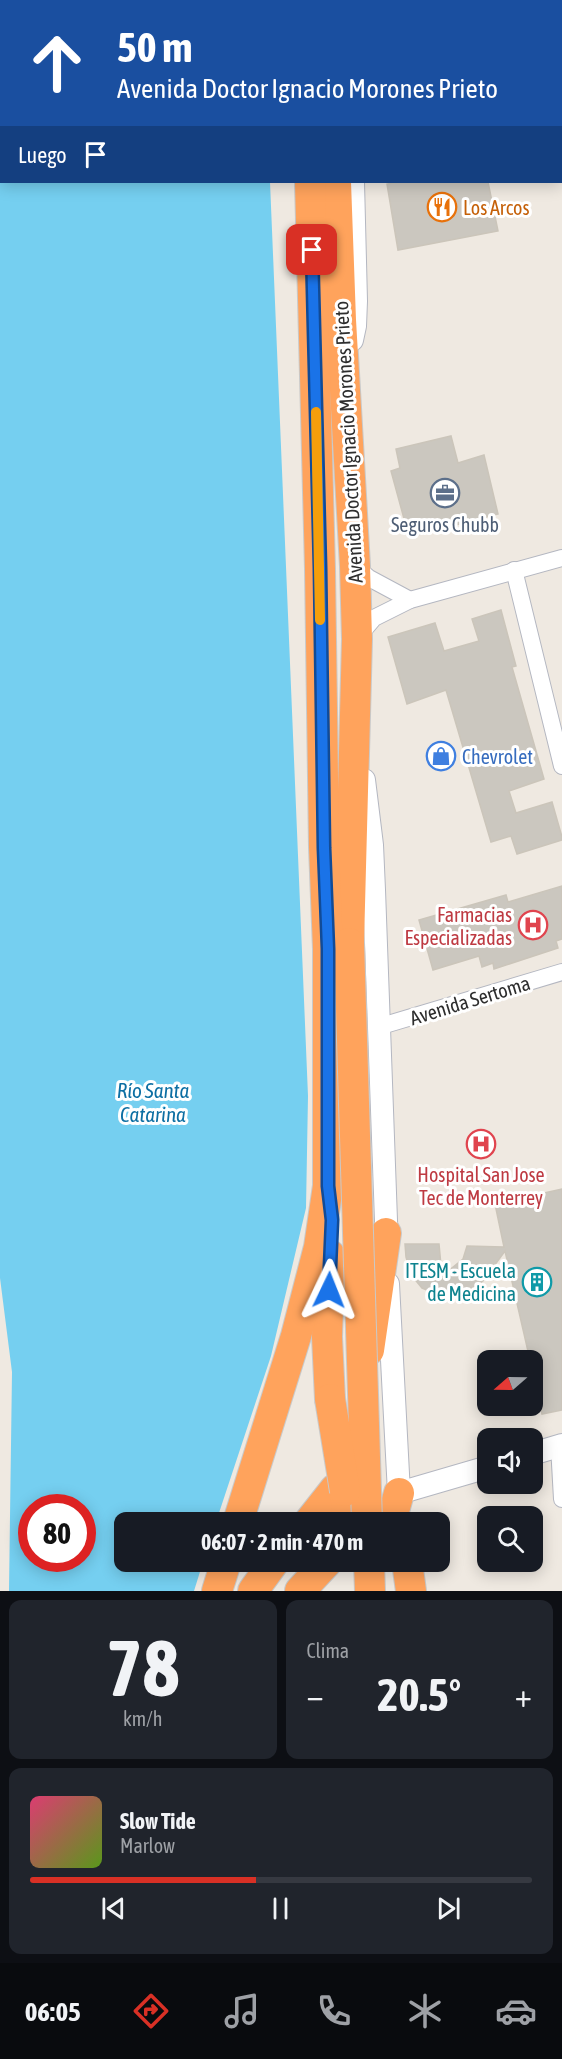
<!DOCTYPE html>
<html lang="es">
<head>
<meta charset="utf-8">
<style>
	body { margin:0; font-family:"Asap Condensed",sans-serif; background:#20242c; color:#f1f3f6; height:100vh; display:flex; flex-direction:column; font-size:22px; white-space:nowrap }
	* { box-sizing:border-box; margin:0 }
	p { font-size:20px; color:#9ea1a6 }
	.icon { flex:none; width:33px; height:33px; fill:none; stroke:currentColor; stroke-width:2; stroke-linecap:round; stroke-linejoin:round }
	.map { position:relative; height:1591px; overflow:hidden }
	.sheet { display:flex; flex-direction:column; gap:9px; padding:9px; background:#0d0f14; flex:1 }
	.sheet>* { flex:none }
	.top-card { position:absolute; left:0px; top:0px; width:562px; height:183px; box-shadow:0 3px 15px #0003; background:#1a4fa0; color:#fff; overflow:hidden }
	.needle { width:39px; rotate:250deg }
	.buttons { position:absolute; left:477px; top:1350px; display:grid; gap:12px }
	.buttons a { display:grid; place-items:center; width:66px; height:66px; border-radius:12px; background:#171b24; box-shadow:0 3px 15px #0003; font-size:30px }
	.speed { position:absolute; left:18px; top:1494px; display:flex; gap:12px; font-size:30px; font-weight:700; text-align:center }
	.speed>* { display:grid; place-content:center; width:78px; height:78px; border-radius:50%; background:#171b24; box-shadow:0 3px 15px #0003; line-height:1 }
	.speed .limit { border:9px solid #d22; background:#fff; color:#111 }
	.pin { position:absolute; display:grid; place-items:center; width:51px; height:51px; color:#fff; margin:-26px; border-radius:12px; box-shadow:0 3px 9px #0006 }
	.me { position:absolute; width:66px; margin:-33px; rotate:2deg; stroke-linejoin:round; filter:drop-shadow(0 0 4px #0008) }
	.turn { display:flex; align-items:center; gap:21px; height:126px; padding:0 18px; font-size:27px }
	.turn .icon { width:78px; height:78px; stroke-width:2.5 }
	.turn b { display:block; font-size:42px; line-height:51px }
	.then { display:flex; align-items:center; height:57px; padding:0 18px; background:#0003; gap:12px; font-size:22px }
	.big { font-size:45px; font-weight:700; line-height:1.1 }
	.sheet .tile { flex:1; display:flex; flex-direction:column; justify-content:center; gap:9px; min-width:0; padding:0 21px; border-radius:12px; background:#20242c }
	.sheet .dial { align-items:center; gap:0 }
	.dial b { font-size:78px; line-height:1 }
	.song { display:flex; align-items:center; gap:18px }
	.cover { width:72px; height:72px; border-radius:9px; background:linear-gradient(135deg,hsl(340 70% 55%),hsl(90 70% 35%)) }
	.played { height:6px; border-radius:3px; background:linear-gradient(90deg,#d93025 45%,#363941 45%) }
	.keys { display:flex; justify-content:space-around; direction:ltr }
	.heat { display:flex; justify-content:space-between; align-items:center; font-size:33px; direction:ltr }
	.sheet .tiles { flex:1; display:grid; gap:9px; grid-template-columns:1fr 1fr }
	.tile:last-child { grid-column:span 2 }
	.trip { position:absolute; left:114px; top:1512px; width:336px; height:60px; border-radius:12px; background:#171b24; box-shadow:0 3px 15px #0003; font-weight:700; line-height:60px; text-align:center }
	.dock { display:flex; height:96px; justify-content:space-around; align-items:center; background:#090b0e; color:#9ea1a6 }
	.dock .icon { width:42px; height:42px }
	.dock .on { color:#d93025 }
	.dock b { font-size:27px; color:#f1f3f6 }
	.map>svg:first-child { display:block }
	.water { fill:#75cff0; fill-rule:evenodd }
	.building { fill:#cbc7bf; stroke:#cbc5ba; stroke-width:1.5 }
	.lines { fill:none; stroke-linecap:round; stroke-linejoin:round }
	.street-casing { stroke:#b4b7c1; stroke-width:18 }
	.secondary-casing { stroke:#b4b7c1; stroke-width:24 }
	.highway-casing { stroke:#c9c9c9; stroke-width:32 }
	.street { stroke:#fff; stroke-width:16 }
	.secondary { stroke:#fff; stroke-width:22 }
	.highway { stroke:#ffa35c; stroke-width:30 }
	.highway-bridge-casing { stroke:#c9c9c9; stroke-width:32; stroke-linecap:butt }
	.highway-bridge { stroke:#ffa35c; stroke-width:30 }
	.route-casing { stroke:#114b97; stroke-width:15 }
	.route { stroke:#1a73e8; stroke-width:10 }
	.slow { stroke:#f59e0b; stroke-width:10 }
	.labels { text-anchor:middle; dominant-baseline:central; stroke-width:6; stroke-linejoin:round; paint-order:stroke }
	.food-label { font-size:20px; fill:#c56008; stroke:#fff; text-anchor:start }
	.street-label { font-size:20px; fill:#2e2e2e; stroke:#fff }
	.service-label { font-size:20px; fill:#4e5e75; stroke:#fff }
	.shop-label { font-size:20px; fill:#366cbe; stroke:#fff; text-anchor:start }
	.health-label { font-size:20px; fill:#be3a42; stroke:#fff; text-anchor:end }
	.culture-label { font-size:20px; fill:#0d838f; stroke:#fff; text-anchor:end }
	.water-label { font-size:21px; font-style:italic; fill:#0d6fa3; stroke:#fff }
</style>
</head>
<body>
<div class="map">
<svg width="562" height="1591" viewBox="0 0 562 1591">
	<rect width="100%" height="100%" fill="#efe9e1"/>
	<path class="water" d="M 0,0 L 263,0 L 263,2 L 2,2 L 2,182 L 270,182 L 308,1096 L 306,1208 L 271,1356 L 216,1522 L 124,1522 L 124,1562 L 203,1562 L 194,1591 L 9,1591 L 12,1372 L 0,1278 ZM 32,1508 L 82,1508 L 82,1558 L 32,1558 Z"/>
	<g class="building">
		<polygon points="399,182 488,182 498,231 398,250 387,184"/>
		<polygon points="451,436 458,463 484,455 498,514 409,537 391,471 400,468 396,449"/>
		<polygon points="501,610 516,666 512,667 544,779 509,791 516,813 552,802 562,837 562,840 517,854 511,836 491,842 446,690 407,704 388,637 435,623 444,651 479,641 472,619"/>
		<polygon points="562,886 562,939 556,941 558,948 494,969 493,963 482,967 479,956 433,970 419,920 506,895 508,902"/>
		<polygon points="562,1189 562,1410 542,1414 532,1372 532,1360 530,1360 505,1251 483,1281 466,1292 442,1296 422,1288 412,1276 406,1257 405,1244 439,1244 442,1276 463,1259 467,1246 504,1247 495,1204"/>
	</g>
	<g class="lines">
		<g class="street-casing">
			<g id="street">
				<polyline points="355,566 369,578 410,600"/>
				<polyline points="514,570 562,766"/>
				<polyline points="357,638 374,618 410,600 562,558"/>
				<polyline points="378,1027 562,972"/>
				<polyline points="559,1446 562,1499"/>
			</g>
		</g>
		<g class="secondary-casing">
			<g id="secondary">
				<polyline points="347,0 347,2"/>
				<polyline points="366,0 367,2"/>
				<polyline points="352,340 355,326 356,301 353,182"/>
				<polyline points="364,780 372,845 374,890 387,1248"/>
				<polyline points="388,1284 399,1493 488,1467"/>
				<polyline points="532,1454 562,1445"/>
			</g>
		</g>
		<g class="highway-casing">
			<g id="highway">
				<polyline points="306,0 306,2"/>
				<polyline points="329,0 329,2"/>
				<polyline points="336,182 341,320 355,566 357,639 349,943"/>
				<polyline points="369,1350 386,1233"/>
				<polyline points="330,1399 327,1337 330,1255"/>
				<polyline points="238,1522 296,1336 319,1247 328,1186 328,949 324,847 320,569 310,182"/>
				<polyline points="309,1522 335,1489"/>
				<polyline points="344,1522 347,1512 345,1491"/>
				<polyline points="391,1522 399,1493"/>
				<polyline points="369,1562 370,1591"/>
				<polyline points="407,1562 411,1591"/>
				<polyline points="217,1591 226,1562"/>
				<polyline points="253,1591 274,1562"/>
				<polyline points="300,1591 327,1562"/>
			</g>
		</g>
		<use href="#street" class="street"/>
		<use href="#secondary" class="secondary"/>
		<use href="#highway" class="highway"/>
		<g class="highway-bridge-casing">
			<g id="highway-bridge">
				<polyline points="349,943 367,1522"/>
				<polyline points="330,1399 345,1491"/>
			</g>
		</g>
		<use href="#highway-bridge" class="highway-bridge"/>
	</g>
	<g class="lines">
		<g class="route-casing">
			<polyline id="route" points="312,250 320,568 324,848 328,949 328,1186 332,1220 329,1290"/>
		</g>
		<use href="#route" class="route"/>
		<polyline class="slow" points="316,412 320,620"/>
	</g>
	<defs>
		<g id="restaurant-ring" transform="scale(1.5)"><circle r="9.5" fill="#fff" stroke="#e8710a" stroke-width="1.5"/><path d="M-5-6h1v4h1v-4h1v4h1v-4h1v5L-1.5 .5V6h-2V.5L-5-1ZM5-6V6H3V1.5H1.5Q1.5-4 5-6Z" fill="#e8710a"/></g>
		<g id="office-ring" transform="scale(1.5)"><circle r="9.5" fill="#fff" stroke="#5c6f8a" stroke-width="1.5"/><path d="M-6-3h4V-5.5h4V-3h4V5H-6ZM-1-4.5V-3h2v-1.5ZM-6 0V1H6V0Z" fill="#5c6f8a"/></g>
		<g id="shop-ring" transform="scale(1.5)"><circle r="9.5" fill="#fff" stroke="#3f7fe0" stroke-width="1.5"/><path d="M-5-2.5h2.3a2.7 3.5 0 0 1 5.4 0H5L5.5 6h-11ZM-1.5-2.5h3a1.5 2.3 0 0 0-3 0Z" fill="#3f7fe0"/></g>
		<g id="hospital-ring" transform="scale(1.5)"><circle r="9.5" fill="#fff" stroke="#e0444e" stroke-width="1.5"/><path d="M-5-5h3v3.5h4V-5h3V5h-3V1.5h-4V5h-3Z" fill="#e0444e"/></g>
		<g id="building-ring" transform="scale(1.5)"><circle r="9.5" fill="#fff" stroke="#0f9aa8" stroke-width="1.5"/><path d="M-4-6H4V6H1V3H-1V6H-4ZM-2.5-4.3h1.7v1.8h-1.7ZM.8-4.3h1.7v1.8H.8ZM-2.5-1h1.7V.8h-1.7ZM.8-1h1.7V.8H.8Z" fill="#0f9aa8"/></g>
	</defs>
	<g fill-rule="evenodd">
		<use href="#restaurant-ring" x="442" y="207"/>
		<use href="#office-ring" x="445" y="493"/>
		<use href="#shop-ring" x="441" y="756"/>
		<use href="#hospital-ring" x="533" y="925"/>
		<use href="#hospital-ring" x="481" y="1144"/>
		<use href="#building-ring" x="537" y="1282"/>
	</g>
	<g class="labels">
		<g class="food-label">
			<text x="463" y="207">Los Arcos</text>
		</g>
		<g class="street-label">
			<text transform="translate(348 442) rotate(-93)">Avenida Doctor Ignacio Morones Prieto</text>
			<text transform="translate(470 1000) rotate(-17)">Avenida Sertoma</text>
		</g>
		<g class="service-label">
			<text x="445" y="524">Seguros Chubb</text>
		</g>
		<g class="shop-label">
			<text x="462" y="756">Chevrolet</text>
		</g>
		<g class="health-label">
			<text x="512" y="914">Farmacias<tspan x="512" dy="23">Especializadas</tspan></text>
			<text x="481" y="1174" text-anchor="middle">Hospital San Jose<tspan x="481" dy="23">Tec de Monterrey</tspan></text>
		</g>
		<g class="culture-label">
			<text x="516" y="1270">ITESM - Escuela<tspan x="516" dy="23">de Medicina</tspan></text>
		</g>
		<g class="water-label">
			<text x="153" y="1090">Río Santa<tspan x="153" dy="24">Catarina</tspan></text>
		</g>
	</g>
</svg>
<div class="buttons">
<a><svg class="needle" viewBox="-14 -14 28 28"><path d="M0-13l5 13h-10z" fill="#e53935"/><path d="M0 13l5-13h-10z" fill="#9ea1a6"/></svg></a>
<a><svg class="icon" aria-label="sound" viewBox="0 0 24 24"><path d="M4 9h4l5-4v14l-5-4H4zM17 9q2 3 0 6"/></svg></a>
<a><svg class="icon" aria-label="search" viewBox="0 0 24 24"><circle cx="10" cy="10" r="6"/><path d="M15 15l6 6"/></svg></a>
</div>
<div class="speed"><div class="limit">80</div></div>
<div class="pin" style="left:312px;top:250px;background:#d93025"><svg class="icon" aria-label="arrive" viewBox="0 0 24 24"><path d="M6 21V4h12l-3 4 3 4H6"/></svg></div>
<svg class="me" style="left:329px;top:1290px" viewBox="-20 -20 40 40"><path d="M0-17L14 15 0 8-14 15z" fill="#1a73e8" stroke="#fff" stroke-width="4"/></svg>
<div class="trip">06:07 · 2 min · 470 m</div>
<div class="top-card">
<div class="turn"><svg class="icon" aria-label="ahead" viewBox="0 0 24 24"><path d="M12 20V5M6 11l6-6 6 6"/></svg><div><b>50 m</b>Avenida Doctor Ignacio Morones Prieto</div></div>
<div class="then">Luego<svg class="icon" aria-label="arrive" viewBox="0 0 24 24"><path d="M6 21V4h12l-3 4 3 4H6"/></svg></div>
</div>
</div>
<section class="sheet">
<div class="tiles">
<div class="tile dial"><b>78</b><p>km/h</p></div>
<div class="tile"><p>Clima</p>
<div class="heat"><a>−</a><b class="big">20.5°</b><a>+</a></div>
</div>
<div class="tile">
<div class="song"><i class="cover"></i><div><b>Slow Tide</b><p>Marlow</p></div></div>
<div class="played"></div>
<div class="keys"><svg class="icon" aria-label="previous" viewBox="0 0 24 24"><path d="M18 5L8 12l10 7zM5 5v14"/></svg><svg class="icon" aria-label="pause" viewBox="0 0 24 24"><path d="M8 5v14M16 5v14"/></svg><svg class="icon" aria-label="next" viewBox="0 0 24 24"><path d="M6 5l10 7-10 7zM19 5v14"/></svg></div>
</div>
</div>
</section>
<nav class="dock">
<b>06:05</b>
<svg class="icon on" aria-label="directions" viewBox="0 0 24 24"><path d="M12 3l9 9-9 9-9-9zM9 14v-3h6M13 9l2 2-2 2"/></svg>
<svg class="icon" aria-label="music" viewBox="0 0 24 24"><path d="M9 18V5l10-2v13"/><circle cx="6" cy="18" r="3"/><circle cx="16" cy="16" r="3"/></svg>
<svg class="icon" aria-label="phone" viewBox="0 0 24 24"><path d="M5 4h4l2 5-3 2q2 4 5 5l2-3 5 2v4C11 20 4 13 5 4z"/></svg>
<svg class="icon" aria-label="climate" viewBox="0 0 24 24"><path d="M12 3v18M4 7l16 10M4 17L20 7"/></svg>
<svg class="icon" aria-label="car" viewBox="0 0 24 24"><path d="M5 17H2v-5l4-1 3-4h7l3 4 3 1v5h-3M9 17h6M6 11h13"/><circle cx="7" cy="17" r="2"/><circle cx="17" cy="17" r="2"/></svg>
</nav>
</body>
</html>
